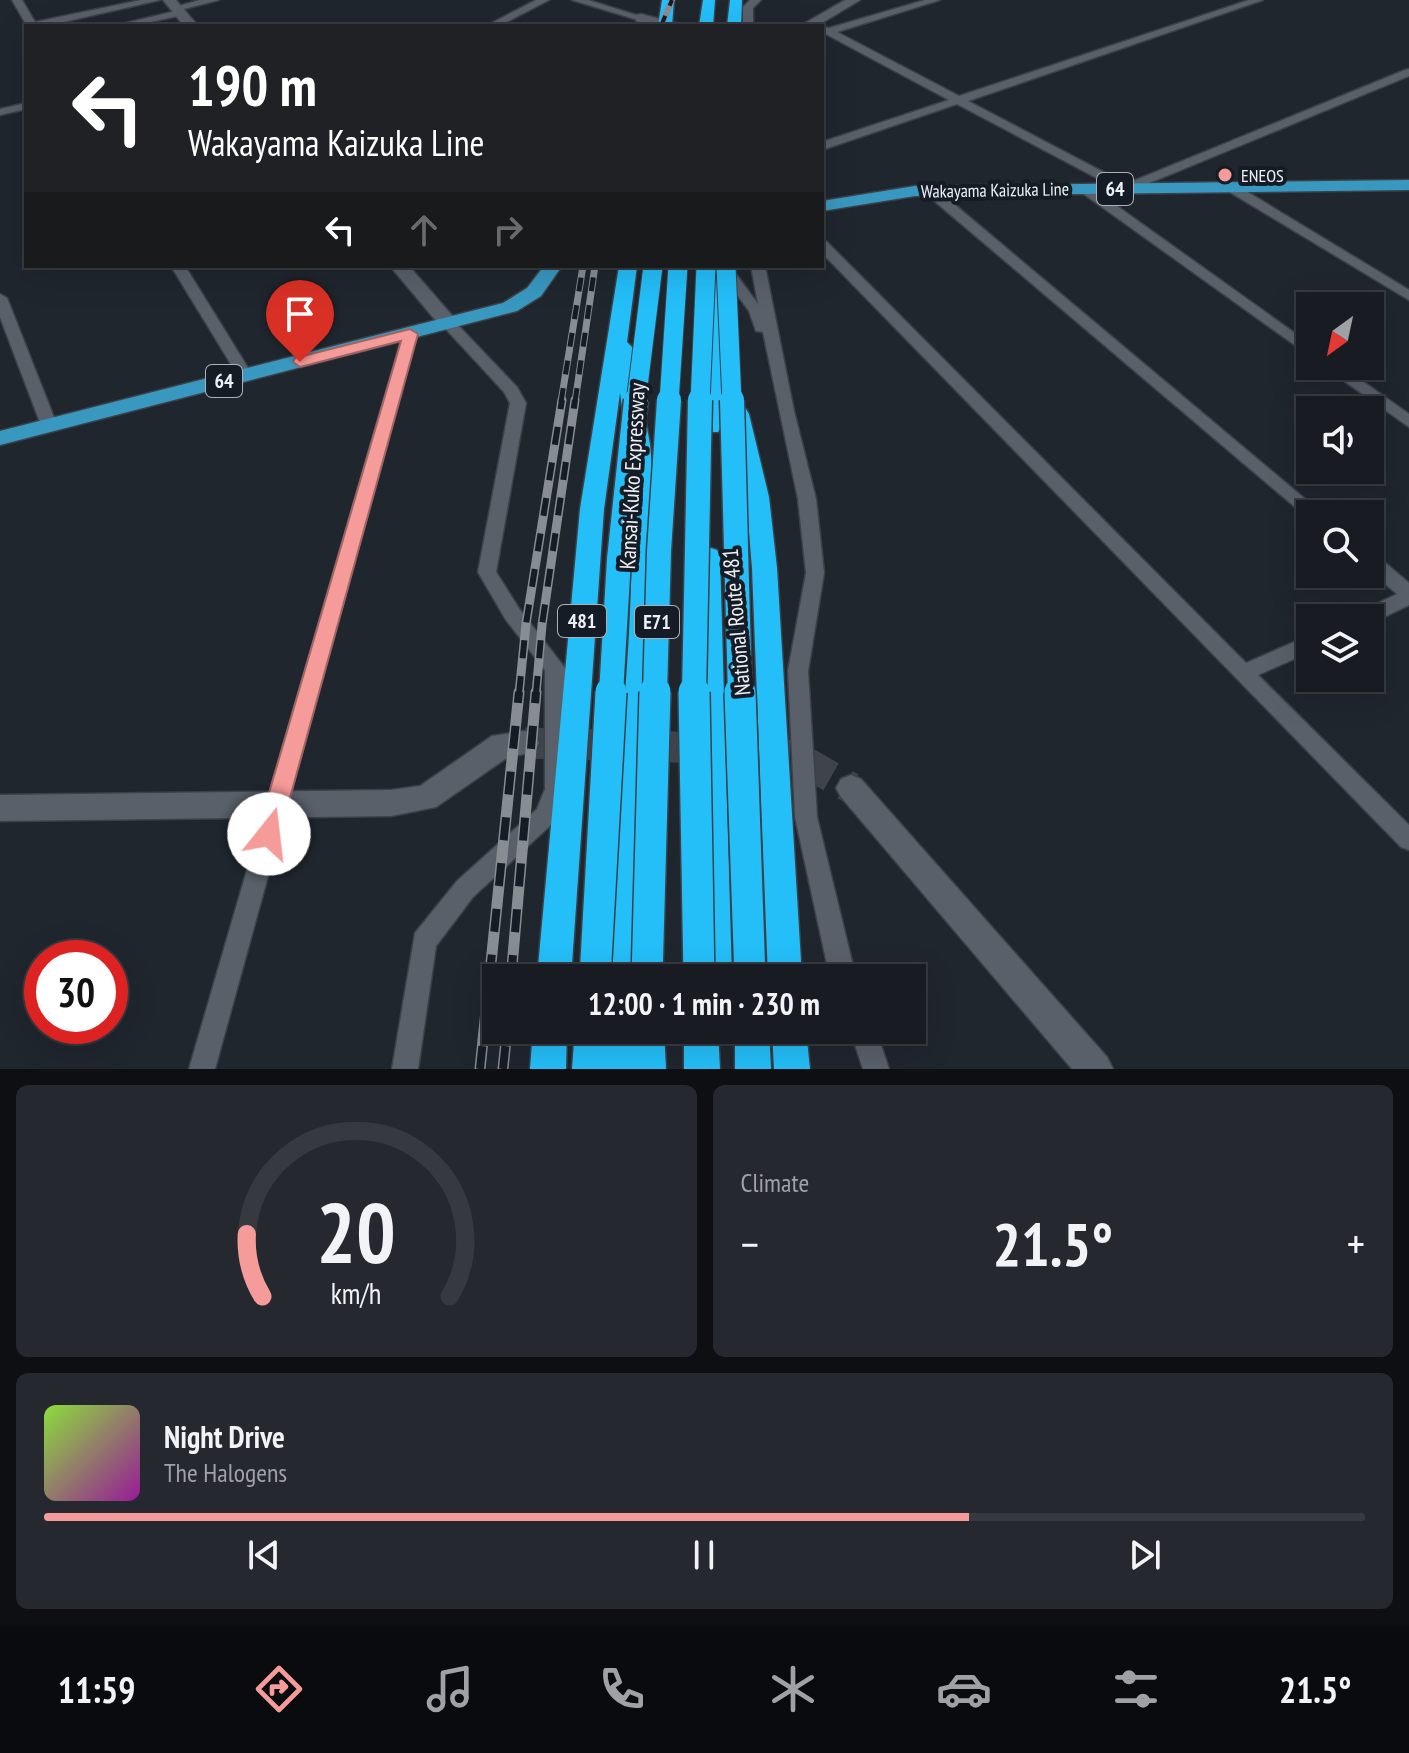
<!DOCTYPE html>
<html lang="en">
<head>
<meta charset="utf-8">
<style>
	body { margin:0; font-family:"PT Sans Narrow",sans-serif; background:#25292f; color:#f1f3f6; height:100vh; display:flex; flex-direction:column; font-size:30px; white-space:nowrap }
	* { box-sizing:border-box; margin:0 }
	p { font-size:26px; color:#9fa1a5 }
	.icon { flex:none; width:44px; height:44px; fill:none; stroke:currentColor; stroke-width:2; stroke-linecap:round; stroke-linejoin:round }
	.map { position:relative; height:1069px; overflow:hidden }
	.drawer { display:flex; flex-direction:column; gap:16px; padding:16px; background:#0d0f13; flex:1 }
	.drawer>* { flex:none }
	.banner { position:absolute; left:24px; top:24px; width:800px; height:244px; border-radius:0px; box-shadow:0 8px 32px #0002,0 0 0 2px #363a40; background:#202124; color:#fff; overflow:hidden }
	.needle { width:52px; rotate:213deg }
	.tools { position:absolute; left:1296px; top:292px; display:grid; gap:16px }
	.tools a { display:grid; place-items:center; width:88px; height:88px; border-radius:0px; background:#181c22; box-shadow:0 8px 32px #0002,0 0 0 2px #363a40; font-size:40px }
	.speed { position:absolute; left:24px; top:940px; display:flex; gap:16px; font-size:40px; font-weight:700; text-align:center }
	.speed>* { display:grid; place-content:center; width:104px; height:104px; border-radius:50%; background:#181c22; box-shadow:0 8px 32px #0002,0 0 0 2px #363a40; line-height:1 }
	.speed .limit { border:12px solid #d22; background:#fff; color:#111 }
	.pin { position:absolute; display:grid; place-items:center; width:68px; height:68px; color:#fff; margin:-82px -34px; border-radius:50% 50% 50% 0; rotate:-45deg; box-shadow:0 0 8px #0007 }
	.pin .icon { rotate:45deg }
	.me { position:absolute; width:88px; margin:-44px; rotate:16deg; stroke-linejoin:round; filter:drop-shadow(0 0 6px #0008) }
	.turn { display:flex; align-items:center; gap:28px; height:168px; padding:0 32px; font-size:36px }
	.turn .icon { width:104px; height:104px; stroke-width:2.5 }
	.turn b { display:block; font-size:56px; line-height:68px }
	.lanes { display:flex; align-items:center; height:76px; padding:0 32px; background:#0003; justify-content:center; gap:40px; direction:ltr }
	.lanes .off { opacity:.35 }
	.big { font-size:60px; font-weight:700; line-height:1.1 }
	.drawer .tile { flex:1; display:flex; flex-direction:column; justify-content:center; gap:12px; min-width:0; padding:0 28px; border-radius:12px; background:#25292f }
	.drawer .dial { align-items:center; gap:0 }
	.dial svg { height:208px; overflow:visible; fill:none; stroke:#363a40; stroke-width:7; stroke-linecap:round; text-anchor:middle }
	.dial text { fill:#f1f3f6; stroke:none }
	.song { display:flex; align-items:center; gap:24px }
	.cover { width:96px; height:96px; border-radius:12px; background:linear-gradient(135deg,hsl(90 70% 55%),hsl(300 70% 35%)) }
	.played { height:8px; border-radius:4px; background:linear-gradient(90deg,#f59b99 70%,#363a40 70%) }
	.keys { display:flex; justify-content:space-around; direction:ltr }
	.heat { display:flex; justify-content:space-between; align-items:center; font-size:44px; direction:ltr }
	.drawer .tiles { flex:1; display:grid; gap:16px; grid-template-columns:1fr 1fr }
	.tile:last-child { grid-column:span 2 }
	.trip { position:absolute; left:482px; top:964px; width:444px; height:80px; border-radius:0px; background:#181c22; box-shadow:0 8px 32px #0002,0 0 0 2px #363a40; font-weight:700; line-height:80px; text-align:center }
	.dock { display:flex; height:128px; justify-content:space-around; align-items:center; background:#0a0b0e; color:#9fa1a5 }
	.dock .icon { width:56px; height:56px }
	.dock .selected { color:#f59b99 }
	.dock b { font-size:36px; color:#f1f3f6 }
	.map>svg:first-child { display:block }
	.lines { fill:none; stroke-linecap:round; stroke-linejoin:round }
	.secondary-tunnel { stroke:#3f444c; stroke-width:31; stroke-dasharray:31 16; stroke-linecap:butt }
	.street-casing { stroke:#3b4148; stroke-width:3 }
	.secondary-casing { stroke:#3b4148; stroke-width:3 }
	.primary-casing { stroke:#3b4148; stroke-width:3 }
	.highway-casing { stroke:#3b4148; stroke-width:3 }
	.street { fill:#59606a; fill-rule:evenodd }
	.secondary { fill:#59606a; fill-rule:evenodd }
	.primary { fill:#3998bf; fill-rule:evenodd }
	.highway { fill:#24bef8; fill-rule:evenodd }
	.rail-far3-casing { stroke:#888d94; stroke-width:6 }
	.rail-far2-casing { stroke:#888d94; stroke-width:7 }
	.rail-far1-casing { stroke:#888d94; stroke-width:9 }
	.rail-casing { stroke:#888d94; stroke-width:11 }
	.rail-far3 { stroke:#161c25; stroke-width:4; stroke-dasharray:11; stroke-linecap:butt }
	.rail-far2 { stroke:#161c25; stroke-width:5; stroke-dasharray:14; stroke-linecap:butt }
	.rail-far1 { stroke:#161c25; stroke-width:6; stroke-dasharray:18; stroke-linecap:butt }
	.rail { stroke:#161c25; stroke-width:8; stroke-dasharray:23; stroke-linecap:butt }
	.highway-bridge-far2-casing { stroke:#3b4148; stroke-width:21; stroke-linecap:butt }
	.highway-bridge-far1-casing { stroke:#3b4148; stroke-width:27; stroke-linecap:butt }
	.highway-bridge-casing { stroke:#3b4148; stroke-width:34; stroke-linecap:butt }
	.highway-bridge-far2 { stroke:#24bef8; stroke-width:19 }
	.highway-bridge-far1 { stroke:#24bef8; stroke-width:24 }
	.highway-bridge { stroke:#24bef8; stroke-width:31 }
	.route { fill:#f59b99; stroke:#9f6563; stroke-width:2 }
	.poi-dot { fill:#f59b99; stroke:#161c25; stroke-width:3 }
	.labels { text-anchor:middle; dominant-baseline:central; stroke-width:8; stroke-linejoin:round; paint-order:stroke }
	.far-poi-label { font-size:18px; fill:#edf1f7; stroke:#161c25; text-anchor:start }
	.far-street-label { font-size:18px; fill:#edf1f7; stroke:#161c25 }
	.shield { fill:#161c25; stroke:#acb1b8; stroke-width:2 }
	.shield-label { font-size:20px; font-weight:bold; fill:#edf1f7 }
	.street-label { font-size:22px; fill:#edf1f7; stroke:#161c25 }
</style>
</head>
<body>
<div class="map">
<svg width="1409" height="1069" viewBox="0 0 1409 1069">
	<rect width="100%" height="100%" fill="#20262e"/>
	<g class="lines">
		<g class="secondary-tunnel">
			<polyline points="525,743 710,748"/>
			<polyline points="759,750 796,757 851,788"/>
		</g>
		<g class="street-casing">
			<g id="street">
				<polygon points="12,0 22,0 35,22 141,0 160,0 46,26 27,26"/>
				<polygon points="200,0 219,0 176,11 171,8"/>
				<polygon points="536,0 549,0 499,26 486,26"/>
				<polygon points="572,0 588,0 646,18 641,21"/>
				<polygon points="750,0 761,0 753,8 753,26 743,26 743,7"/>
				<polygon points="925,0 940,0 837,32 959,96 1249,0 1263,0 968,101 1126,184 1405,70 1409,69 1409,76 1125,193 957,104 822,150 822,142 949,100 822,32 822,26 818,26 829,28"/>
				<polygon points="180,10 183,11 183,15 132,26 113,26"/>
				<polygon points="26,103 26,109 0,115 0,109"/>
				<polygon points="1228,185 1236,185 1409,290 1409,300 1228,191"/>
				<polygon points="1081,186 1089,186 1310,344 1310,356 1081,192"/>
				<polygon points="930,187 938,187 942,194 1323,514 1310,514 1310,519 1308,518 932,199 928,190"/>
				<polygon points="822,241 827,242 1246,663 1310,635 1310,652 1258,675 1409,825 1409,850 1401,847 822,253"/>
				<polygon points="171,266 185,266 253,376 250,379 240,379"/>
				<polygon points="716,266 730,266 758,304 751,266 765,266 794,411 816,499 824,573 808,671 817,817 856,978 830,978 795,817 788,671 806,573 798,499 763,332 756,331 749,311"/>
				<polygon points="0,294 7,298 57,425 55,429 43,429 41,425 0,317"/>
				<polygon points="449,320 454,321 517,387 526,403 496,572 520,610 565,668 567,789 554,822 473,897 436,946 418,1069 392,1069 415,933 457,881 537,809 545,789 545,670 506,620 478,572 510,403 504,392 444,327 442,324"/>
				<polygon points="410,330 417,334 215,1069 189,1069 403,334"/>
				<polygon points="1323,366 1341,366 1409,414 1409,427"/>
				<polygon points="1370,554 1377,556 1409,583 1409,605 1370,624 1370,618 1354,618 1357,613 1397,594 1370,571"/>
				<polygon points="850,1030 876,1030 889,1069 863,1069"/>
			</g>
		</g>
		<g class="secondary-casing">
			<g id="secondary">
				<polygon points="163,0 176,0 198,26 184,26"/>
				<polygon points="845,0 860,0 817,26 800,26"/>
				<polygon points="641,14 676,23 678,26 656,26 636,21 636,15"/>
				<polygon points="390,266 409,266 456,320 459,324 456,328 442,328"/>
				<polygon points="525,731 535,734 539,743 535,752 508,757 436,807 391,816 0,821 0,795 391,790 420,786 492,736"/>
				<polygon points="851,775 861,779 1107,1057 1113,1069 1072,1069 841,797 836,788 841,779"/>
			</g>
		</g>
		<g class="primary-casing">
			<g id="primary">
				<polygon points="1409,180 1409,190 915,196 822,211 822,201 915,186"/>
				<polygon points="544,266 562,266 541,296 517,311 0,445 0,431 503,303 527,288"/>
			</g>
		</g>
		<g class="highway-casing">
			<g id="highway">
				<polygon points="662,0 674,0 672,26 658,26"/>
				<polygon points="703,0 715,0 713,26 699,26"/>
				<polygon points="730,0 742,0 741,26 727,26"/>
				<path d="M 619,266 L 637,266 L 627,342 L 632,347 L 650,444 L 656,513 L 655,651 L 645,823 L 642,978 L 608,978 C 611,925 611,872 615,819 C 626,677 643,535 620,393 L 604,509 L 571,978 L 537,978 L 580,509 Z"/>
				<polygon points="707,266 725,266 726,309 736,358 733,362 723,363 721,427 718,432 702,432 699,427 704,336 711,331 706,309"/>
				<polygon points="738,407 746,409 749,414 769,497 777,568 802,978 768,978 752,568 746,497 727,414 730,409"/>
				<polygon points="708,547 717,550 720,556 732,978 698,978 696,556 699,550"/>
				<polygon points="533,1030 567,1030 566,1069 530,1069"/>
				<polygon points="575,1030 664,1030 666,1069 572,1069"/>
				<polygon points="684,1030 718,1030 720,1069 684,1069"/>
				<polygon points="735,1030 769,1030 771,1069 735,1069"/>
				<polygon points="772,1030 806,1030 810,1069 774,1069"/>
			</g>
		</g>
		<use href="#street" class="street"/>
		<use href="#secondary" class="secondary"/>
		<use href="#primary" class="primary"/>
		<use href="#highway" class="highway"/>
		<g class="rail-far3-casing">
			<polyline id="rail-far3" points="661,26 672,0"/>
		</g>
		<g class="rail-far2-casing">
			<g id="rail-far2">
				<polyline points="561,402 583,266"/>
				<polyline points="575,402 595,266"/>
			</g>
		</g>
		<g class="rail-far1-casing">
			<g id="rail-far1">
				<polyline points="519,694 526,624 562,400"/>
				<polyline points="536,694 542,625 575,400"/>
			</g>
		</g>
		<g class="rail-casing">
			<g id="rail">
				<polyline points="511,978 536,692"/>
				<polyline points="480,1069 519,692"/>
				<polyline points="503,1069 507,1030"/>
			</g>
		</g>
		<use href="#rail-far3" class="rail-far3"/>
		<use href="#rail-far2" class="rail-far2"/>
		<use href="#rail-far1" class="rail-far1"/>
		<use href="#rail" class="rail"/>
		<g class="highway-bridge-far2-casing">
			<g id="highway-bridge-far2">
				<polyline points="726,266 732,402"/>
				<polyline points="636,402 653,266"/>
				<polyline points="669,402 678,266"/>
				<polyline points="700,402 706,266"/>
			</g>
		</g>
		<g class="highway-bridge-far1-casing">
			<g id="highway-bridge-far1">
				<polyline points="732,400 740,694"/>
				<polyline points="611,694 619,559 636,400"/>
				<polyline points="655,694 659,551 669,400"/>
				<polyline points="694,694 700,400"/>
			</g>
		</g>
		<g class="highway-bridge-casing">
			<g id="highway-bridge">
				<polyline points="694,692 699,978"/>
				<polyline points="740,692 750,978"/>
				<polyline points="595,978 611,692"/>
				<polyline points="647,978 655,692"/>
			</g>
		</g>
		<use href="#highway-bridge-far2" class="highway-bridge-far2"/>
		<use href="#highway-bridge-far1" class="highway-bridge-far1"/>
		<use href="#highway-bridge" class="highway-bridge"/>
	</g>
	<polygon class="route" points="410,329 418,334 280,834 277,841 269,844 260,841 257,834 401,341 300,367 293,362 295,358"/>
	<circle class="poi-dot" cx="1225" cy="175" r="8"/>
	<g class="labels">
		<g class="far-poi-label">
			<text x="1241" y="175">ENEOS</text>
		</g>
		<g class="far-street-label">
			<text transform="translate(995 190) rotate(-1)">Wakayama Kaizuka Line</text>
		</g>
		<g class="shield">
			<rect x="1097" y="173" width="36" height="32" rx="6"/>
			<rect x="206" y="365" width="36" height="32" rx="6"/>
			<rect x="558" y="605" width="48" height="32" rx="6"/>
			<rect x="635" y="606" width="44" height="32" rx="6"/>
		</g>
		<g class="shield-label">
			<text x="1115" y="189">64</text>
			<text x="224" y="381">64</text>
			<text x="582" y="621">481</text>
			<text x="657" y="622">E71</text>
		</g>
		<g class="street-label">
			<text transform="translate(632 476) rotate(-87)">Kansai-Kuko Expressway</text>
			<text transform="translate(736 622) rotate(-95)">National Route 481</text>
		</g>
	</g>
</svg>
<div class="tools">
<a><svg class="needle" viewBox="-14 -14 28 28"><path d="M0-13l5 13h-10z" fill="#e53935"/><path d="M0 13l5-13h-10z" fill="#9fa1a5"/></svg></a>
<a><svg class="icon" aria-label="sound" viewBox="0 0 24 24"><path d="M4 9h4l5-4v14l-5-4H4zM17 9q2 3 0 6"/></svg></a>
<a><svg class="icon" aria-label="search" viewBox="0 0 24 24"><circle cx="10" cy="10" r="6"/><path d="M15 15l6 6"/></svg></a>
<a><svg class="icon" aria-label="layers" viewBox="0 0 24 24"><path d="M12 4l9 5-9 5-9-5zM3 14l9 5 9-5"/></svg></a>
</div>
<div class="speed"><div class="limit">30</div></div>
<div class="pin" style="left:300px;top:362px;background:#d93025"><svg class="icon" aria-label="arrive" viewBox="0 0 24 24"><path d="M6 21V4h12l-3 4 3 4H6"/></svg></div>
<svg class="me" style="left:269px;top:834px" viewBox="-20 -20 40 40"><circle r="19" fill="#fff"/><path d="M0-13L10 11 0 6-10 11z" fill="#f59b99"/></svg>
<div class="trip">12:00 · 1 min · 230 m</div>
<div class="banner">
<div class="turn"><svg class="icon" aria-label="left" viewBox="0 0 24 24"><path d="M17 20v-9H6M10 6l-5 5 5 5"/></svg><div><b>190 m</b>Wakayama Kaizuka Line</div></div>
<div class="lanes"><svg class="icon" aria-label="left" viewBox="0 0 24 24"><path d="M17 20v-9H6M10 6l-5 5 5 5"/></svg><svg class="icon off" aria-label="ahead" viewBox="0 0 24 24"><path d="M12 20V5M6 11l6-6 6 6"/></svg><svg class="icon off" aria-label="right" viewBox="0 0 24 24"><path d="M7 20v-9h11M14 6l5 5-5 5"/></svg></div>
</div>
</div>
<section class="drawer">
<div class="tiles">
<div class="tile dial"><svg viewBox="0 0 100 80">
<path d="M14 69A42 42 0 1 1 86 69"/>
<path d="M14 69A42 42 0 0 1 8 45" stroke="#f59b99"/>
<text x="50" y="56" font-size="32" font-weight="700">20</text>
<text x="50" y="72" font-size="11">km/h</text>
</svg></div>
<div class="tile"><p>Climate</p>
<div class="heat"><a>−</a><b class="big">21.5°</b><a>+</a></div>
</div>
<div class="tile">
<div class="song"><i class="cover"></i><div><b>Night Drive</b><p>The Halogens</p></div></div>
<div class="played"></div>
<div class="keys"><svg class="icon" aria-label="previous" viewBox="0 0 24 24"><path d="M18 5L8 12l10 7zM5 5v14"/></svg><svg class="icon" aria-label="pause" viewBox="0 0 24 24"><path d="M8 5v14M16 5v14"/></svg><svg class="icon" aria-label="next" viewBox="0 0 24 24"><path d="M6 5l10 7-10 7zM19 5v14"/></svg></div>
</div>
</div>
</section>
<nav class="dock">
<b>11:59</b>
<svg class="icon selected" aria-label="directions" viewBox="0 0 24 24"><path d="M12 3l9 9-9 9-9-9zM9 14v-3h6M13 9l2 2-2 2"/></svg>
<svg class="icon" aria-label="music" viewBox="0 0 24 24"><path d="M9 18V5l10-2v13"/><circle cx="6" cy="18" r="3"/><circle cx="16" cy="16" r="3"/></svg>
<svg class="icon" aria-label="phone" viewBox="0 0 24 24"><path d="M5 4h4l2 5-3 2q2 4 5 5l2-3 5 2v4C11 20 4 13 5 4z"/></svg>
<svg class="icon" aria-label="climate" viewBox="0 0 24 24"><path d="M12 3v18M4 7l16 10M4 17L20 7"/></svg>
<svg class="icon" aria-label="car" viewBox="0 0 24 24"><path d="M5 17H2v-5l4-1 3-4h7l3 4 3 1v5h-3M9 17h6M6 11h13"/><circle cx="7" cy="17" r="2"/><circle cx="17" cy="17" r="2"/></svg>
<svg class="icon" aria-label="filters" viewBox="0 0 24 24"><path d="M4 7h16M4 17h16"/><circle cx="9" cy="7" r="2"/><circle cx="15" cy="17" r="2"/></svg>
<b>21.5°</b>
</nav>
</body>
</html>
